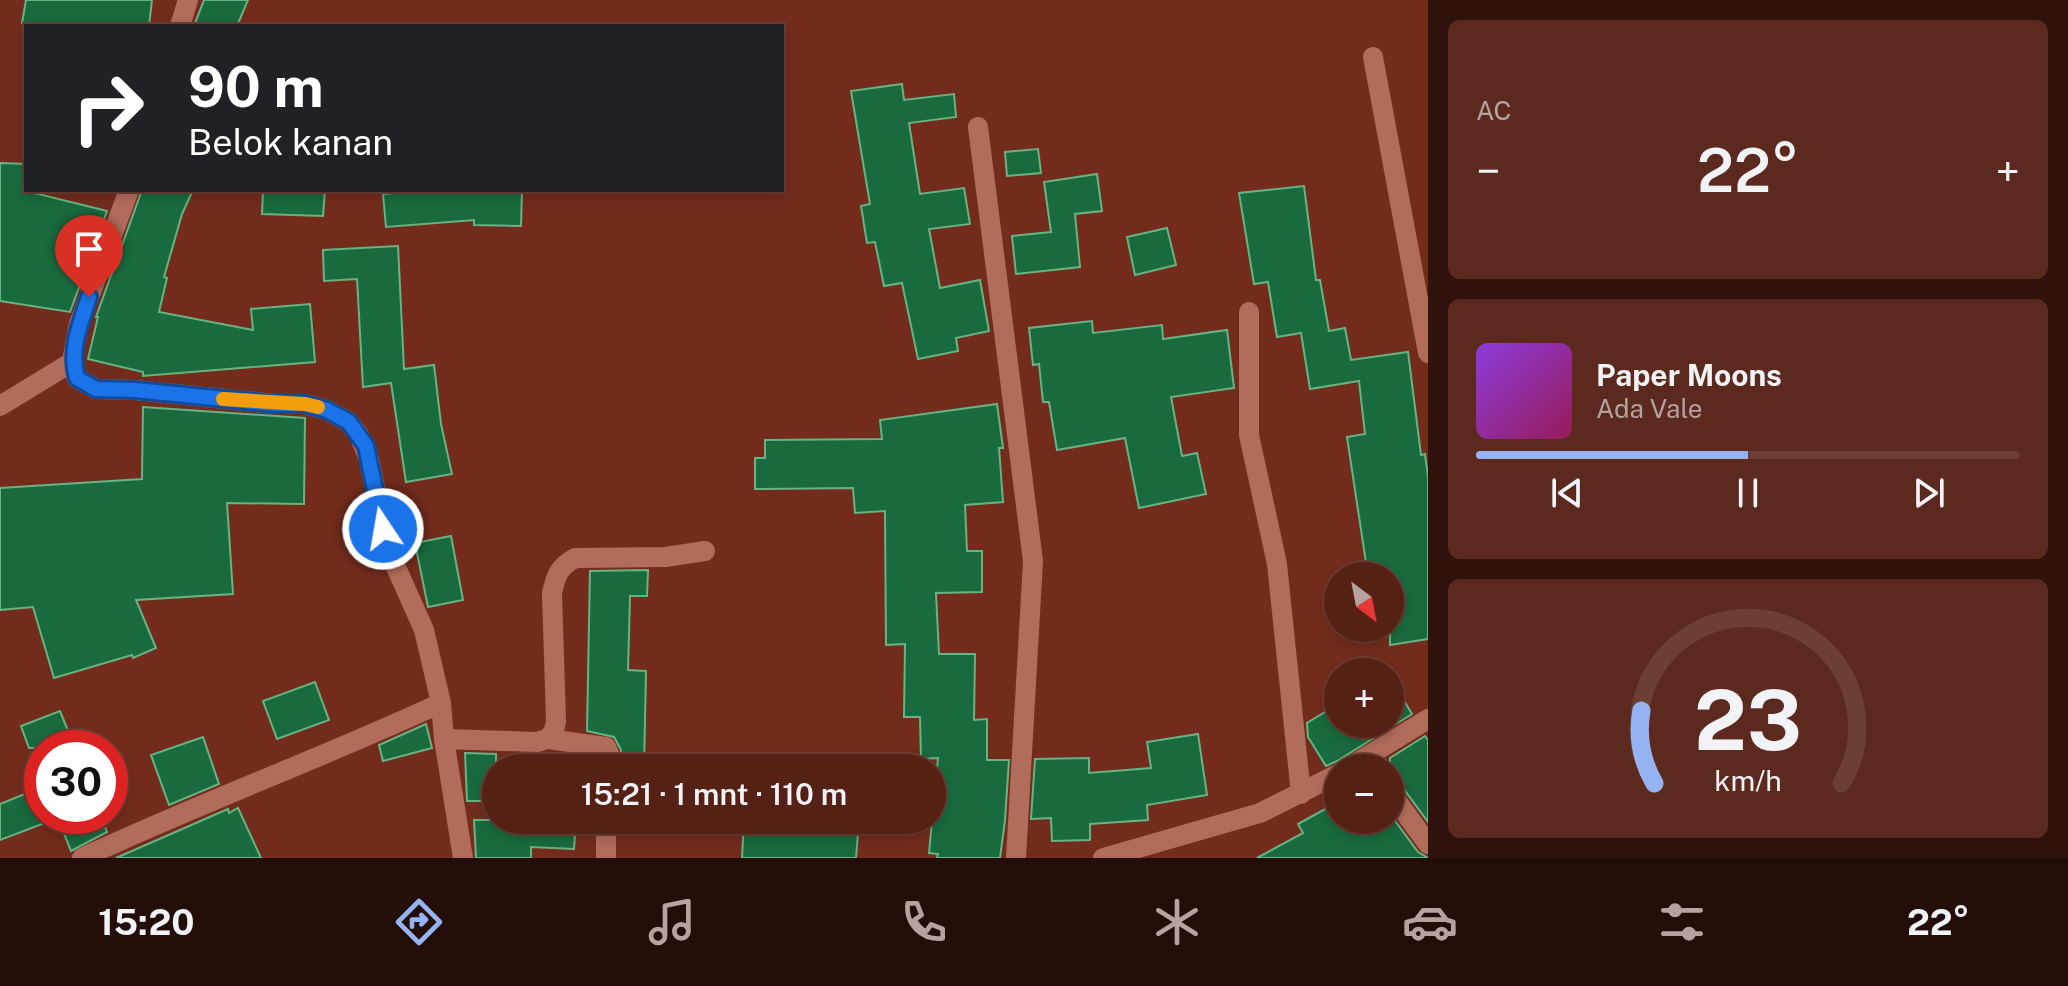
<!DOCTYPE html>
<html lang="id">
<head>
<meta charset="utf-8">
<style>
	body { margin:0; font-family:"Public Sans",sans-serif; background:#5c291e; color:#f1f3f6; height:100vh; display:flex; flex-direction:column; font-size:30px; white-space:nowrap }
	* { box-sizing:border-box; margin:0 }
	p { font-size:26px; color:#b6a3a0 }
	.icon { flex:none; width:44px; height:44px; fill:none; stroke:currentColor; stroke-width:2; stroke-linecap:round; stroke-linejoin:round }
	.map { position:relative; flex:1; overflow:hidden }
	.sheet { display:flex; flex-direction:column; gap:20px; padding:20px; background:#2f120c; width:640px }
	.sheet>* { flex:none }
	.hud { position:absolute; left:24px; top:24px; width:760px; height:168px; border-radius:0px; box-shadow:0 4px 12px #0003,0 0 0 2px #6c3e34; background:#202124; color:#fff; overflow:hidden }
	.needle { width:52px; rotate:148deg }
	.fabs { position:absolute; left:1324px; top:562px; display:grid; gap:16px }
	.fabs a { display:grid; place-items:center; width:80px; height:80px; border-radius:50%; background:#562115; box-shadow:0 4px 12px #0003,0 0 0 2px #6c3e34; font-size:40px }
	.speed { position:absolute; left:24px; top:730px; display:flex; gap:16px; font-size:40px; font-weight:700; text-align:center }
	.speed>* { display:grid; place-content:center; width:104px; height:104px; border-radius:50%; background:#562115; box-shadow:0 4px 12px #0003,0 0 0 2px #6c3e34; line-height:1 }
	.speed .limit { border:12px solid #d22; background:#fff; color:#111 }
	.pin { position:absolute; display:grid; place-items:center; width:68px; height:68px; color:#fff; margin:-82px -34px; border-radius:50% 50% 50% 0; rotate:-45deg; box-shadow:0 0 8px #0007 }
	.pin .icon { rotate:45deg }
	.me { position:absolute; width:88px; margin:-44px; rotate:348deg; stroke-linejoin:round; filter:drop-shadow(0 0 6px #0008) }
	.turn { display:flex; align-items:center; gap:28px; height:168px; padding:0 32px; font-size:36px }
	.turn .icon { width:104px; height:104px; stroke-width:2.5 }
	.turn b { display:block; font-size:56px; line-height:68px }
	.big { font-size:60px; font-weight:600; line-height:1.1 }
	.sheet .widget { flex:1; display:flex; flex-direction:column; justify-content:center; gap:12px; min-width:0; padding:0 28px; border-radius:12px; background:#5c291e }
	.sheet .dial { align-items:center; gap:0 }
	.dial svg { height:208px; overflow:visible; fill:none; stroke:#6c3e34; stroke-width:7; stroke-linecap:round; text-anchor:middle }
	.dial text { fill:#f1f3f6; stroke:none }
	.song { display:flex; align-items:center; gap:24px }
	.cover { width:96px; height:96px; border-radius:12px; background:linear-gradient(135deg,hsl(270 70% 55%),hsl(330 70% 35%)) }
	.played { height:8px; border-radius:4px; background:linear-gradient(90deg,#95b2f1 50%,#6c3e34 50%) }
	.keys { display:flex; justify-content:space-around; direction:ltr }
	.heat { display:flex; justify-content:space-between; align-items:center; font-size:44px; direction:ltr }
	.trip { position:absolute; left:482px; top:754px; width:464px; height:80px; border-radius:40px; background:#562115; box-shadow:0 4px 12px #0003,0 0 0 2px #6c3e34; font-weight:600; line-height:80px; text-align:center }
	.tab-bar { display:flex; height:128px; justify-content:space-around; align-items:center; background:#220d08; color:#b6a3a0 }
	.tab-bar .icon { width:56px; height:56px }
	.tab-bar .on { color:#95b2f1 }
	.tab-bar b { font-size:36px; color:#f1f3f6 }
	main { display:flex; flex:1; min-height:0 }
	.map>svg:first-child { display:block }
	.building { fill:#196a3e; stroke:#68b383; stroke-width:2 }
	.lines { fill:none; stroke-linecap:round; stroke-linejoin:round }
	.minor { stroke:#b26c5b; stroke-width:20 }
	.route-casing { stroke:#114b97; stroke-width:20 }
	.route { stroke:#1a73e8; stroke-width:14 }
	.slow { stroke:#f59e0b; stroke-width:14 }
</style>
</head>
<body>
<main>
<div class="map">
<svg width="1428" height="858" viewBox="0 0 1428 858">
	<rect width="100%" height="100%" fill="#732c1c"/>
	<g class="building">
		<polygon points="26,0 152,0 149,26 37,26 22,23"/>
		<polygon points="204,0 248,0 237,26 194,26"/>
		<polygon points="902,84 904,100 954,94 956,117 909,123 920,194 964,188 970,224 929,229 940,288 980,280 989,331 956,338 958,351 918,359 902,283 884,286 875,242 867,243 861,206 870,204 851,91"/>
		<polygon points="1038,149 1041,173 1007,176 1005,152"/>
		<polygon points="0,163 26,164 26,191 107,211 70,312 0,301"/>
		<polygon points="1097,174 1102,211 1075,214 1080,267 1016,274 1012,236 1051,232 1044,182"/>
		<polygon points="1304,186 1316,280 1320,280 1329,331 1345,328 1351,360 1408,352 1421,455 1425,454 1428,477 1428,639 1390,645 1390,576 1368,576 1347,437 1365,434 1359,381 1310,389 1301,333 1277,337 1268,282 1254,284 1239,193"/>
		<polygon points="142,190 193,190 182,214 164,277 167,278 159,312 253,330 251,309 310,304 315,362 143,376 143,372 88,359 98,317 96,317"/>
		<polygon points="263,190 325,190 323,216 262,214"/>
		<polygon points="429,190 522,190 521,226 474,225 474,220 386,227 383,194"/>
		<polygon points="1167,228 1176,265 1135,275 1127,237"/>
		<polygon points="398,246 404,369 434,365 441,424 452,474 406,482 391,383 363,387 357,279 324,281 323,250"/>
		<polygon points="1092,321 1093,333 1162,325 1163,339 1227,330 1234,388 1171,397 1182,456 1197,453 1206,494 1139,508 1125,438 1057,450 1049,402 1043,402 1039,364 1033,365 1029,328"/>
		<polygon points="997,404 1003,448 999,448 1003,502 965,505 967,551 982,551 982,592 936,593 939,654 975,654 974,720 987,719 987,760 1009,760 1005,820 1000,858 937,858 938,854 929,853 938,758 921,759 920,717 904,717 905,644 886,645 885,511 855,513 853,488 755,489 755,458 765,458 765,440 882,439 880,420"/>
		<polygon points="143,407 305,418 304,504 227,503 233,594 136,600 156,648 133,658 132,655 54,678 33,607 0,610 0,488 142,479"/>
		<polygon points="451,536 463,600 428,607 415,543"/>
		<polygon points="648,570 647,596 630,596 628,670 646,671 644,768 619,768 621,750 614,737 587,731 590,571"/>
		<polygon points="1390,677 1412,714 1337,761 1326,766 1308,737 1307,723 1338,704 1338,724 1390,724"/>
		<polygon points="315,682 329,720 277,739 263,701"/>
		<polygon points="60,711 75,748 29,748 21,726"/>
		<polygon points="426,724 432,748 383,761 379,745"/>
		<polygon points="1198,734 1207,795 1147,805 1148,820 1090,824 1090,840 1052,841 1051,818 1031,819 1035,759 1089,758 1089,773 1151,768 1147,742"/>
		<polygon points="1425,736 1428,740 1428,822 1400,784 1390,779 1390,758"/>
		<polygon points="203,737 219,784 169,805 151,755"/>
		<polygon points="465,753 496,754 496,801 467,801"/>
		<polygon points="42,787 42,824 0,840 0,804"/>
		<polygon points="1338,802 1338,820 1390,820 1390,814 1418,852 1428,858 1257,858 1303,833 1298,824"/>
		<polygon points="238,808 261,858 116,858 228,809 229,813"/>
		<polygon points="57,816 101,816 107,832 71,851"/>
		<polygon points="474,820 576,820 574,849 531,847 531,858 476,858"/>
		<polygon points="744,820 859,820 856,858 742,858"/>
	</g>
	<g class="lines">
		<g class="minor">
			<polyline points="180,26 188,0"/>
			<polyline points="1373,57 1428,353"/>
			<polyline points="978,127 1033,561 1016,858"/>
			<polyline points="129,190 79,324 72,362 77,378 96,389 135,390 275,404 305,404 327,410 349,422 359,435 369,459 387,547 424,630 441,703 444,739 463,858"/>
			<polyline points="1249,312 1249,435 1277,564 1301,794"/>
			<polyline points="0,406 72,362"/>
			<path d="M 444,739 L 537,742 C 550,739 554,735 556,721 L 552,593 C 556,575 559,567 575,558 L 665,557 L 705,551"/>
			<polyline points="548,739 606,747 609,754 606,768"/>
			<polyline points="1348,768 1428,719"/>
			<polyline points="1390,792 1428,844"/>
			<path d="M 82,858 C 200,803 322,758 441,703"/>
			<polyline points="606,858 606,820"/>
			<polyline points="1103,858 1260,813 1338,774"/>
		</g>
	</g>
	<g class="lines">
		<g class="route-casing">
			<path id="route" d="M 89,297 C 80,324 69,351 77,378 L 96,389 L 135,390 L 275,404 L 305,404 L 327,410 L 349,422 L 366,446 L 383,529"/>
		</g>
		<use href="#route" class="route"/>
		<polyline class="slow" points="223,399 305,404 318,407"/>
	</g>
</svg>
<div class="fabs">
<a><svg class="needle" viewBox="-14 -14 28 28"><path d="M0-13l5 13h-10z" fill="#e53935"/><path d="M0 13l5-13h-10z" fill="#b6a3a0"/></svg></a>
<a>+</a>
<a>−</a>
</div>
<div class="speed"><div class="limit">30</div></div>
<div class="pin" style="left:89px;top:297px;background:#d93025"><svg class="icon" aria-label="arrive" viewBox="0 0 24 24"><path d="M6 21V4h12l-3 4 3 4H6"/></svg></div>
<svg class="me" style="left:383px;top:529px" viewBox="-20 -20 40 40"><circle r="17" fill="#1a73e8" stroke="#fff" stroke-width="3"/><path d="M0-11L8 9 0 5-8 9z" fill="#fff"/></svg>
<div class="trip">15:21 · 1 mnt · 110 m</div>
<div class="hud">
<div class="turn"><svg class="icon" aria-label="right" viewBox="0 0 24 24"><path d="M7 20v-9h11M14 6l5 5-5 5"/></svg><div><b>90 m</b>Belok kanan</div></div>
</div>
</div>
<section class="sheet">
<div class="widget"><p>AC</p>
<div class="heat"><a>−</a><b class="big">22°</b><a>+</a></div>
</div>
<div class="widget">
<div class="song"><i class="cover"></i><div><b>Paper Moons</b><p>Ada Vale</p></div></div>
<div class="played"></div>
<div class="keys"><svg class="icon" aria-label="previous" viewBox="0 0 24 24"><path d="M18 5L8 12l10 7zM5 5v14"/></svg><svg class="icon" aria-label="pause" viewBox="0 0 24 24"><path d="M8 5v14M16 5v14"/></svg><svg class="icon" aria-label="next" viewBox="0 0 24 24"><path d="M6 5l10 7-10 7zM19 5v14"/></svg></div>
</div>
<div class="widget dial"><svg viewBox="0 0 100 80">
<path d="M14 69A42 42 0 1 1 86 69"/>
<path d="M14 69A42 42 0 0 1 9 41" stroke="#95b2f1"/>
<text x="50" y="56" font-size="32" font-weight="700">23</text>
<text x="50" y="72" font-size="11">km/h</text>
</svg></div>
</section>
</main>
<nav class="tab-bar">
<b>15:20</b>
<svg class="icon on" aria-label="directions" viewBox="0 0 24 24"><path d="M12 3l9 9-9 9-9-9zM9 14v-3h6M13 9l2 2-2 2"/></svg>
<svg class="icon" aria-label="music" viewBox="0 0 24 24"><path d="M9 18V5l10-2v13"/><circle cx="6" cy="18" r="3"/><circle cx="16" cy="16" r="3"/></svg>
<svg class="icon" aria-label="phone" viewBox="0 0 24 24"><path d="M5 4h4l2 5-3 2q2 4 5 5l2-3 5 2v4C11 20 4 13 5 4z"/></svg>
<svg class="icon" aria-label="climate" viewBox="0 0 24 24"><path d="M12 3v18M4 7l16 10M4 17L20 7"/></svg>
<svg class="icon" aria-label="car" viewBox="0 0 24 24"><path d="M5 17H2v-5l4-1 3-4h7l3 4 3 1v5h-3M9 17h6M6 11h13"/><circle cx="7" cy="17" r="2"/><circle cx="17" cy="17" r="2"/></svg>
<svg class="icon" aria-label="filters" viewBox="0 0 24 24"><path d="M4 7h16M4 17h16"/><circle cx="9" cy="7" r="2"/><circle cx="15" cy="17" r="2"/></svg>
<b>22°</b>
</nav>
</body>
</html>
